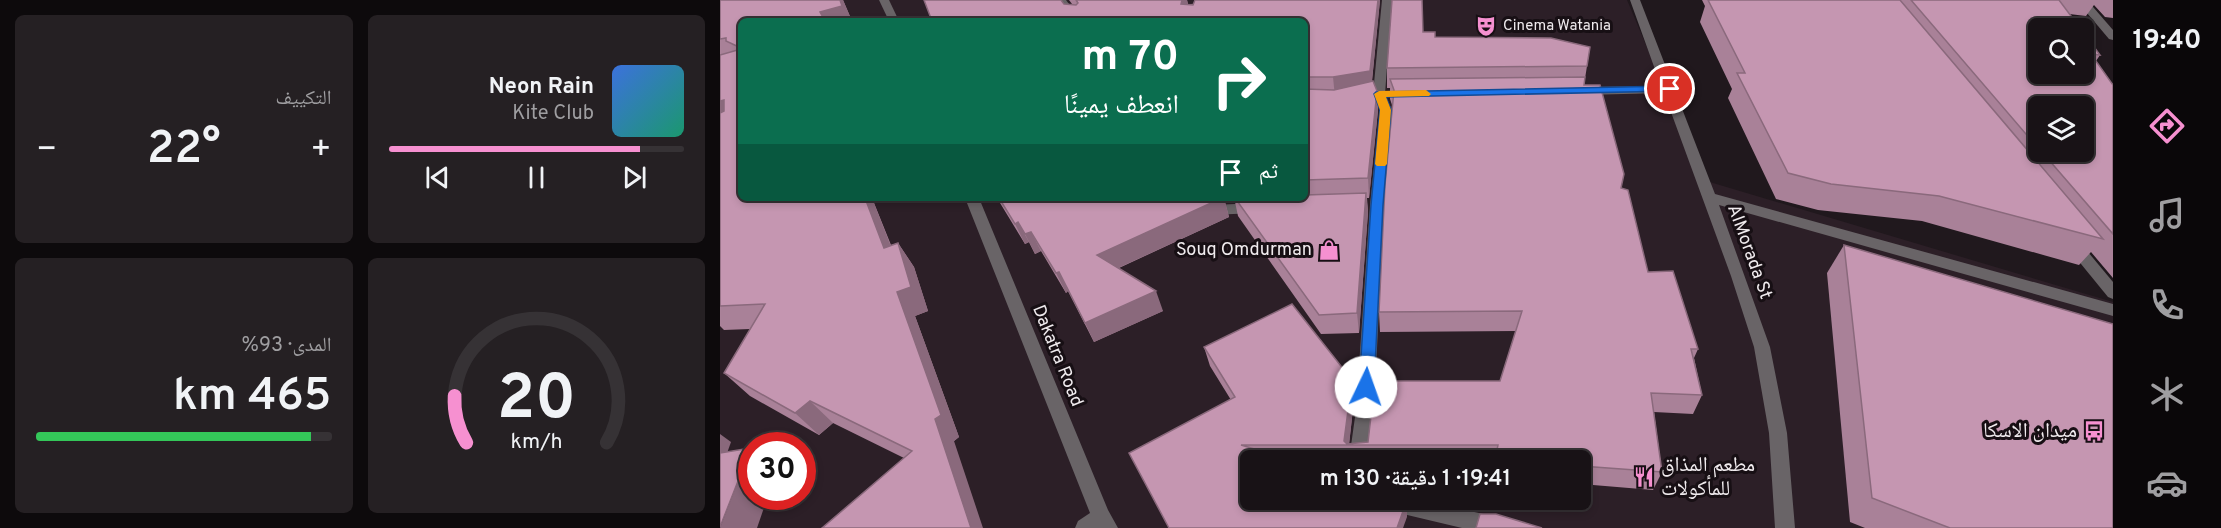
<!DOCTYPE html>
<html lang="ar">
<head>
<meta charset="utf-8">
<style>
	body { margin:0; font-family:Overpass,"Noto Naskh Arabic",sans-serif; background:#252023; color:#f1f3f6; direction:rtl; height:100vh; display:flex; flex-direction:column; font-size:22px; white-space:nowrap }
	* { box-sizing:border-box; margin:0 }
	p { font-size:20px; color:#9f9ea1 }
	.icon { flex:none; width:33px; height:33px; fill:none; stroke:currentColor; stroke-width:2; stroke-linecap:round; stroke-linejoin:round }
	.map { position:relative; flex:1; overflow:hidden; direction:ltr }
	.side { display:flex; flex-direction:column; gap:15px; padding:15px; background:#0d0a0c; width:720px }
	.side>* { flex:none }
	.top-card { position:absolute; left:18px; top:18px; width:570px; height:183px; border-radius:9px; box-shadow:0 3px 9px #0003,0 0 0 2px #363235; direction:rtl; background:#0b6e4f; color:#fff; overflow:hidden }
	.controls { position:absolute; left:1308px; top:18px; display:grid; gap:12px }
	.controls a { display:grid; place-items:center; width:66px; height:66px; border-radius:9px; background:#181216; box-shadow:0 3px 9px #0003,0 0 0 2px #363235; font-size:30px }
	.speed { position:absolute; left:18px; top:432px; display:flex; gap:12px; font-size:30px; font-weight:700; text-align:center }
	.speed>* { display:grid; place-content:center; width:78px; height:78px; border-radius:50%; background:#181216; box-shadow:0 3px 9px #0003,0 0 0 2px #363235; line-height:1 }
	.speed .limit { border:9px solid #d22; background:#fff; color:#111 }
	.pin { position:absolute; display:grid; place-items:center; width:51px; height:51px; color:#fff; margin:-26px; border:3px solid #fff; border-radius:50%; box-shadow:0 2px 6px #0007 }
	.me { position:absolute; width:66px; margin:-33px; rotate:3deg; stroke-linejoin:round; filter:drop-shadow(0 0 4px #0008) }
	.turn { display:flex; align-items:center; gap:21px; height:126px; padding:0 30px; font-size:27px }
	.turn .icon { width:78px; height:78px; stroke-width:2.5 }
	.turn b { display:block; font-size:42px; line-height:51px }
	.then { display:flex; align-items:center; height:57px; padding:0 30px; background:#0003; gap:12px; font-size:22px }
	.big { font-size:45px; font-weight:600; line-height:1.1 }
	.side .widget { flex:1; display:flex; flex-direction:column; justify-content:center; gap:9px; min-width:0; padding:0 21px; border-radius:9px; background:#252023 }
	.side .dial { align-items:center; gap:0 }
	.dial svg { height:156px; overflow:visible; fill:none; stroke:#363235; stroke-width:7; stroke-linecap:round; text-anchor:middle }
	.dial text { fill:#f1f3f6; stroke:none }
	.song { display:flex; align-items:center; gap:18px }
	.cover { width:72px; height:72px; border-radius:9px; background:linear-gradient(135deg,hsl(220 70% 55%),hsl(160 70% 35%)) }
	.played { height:6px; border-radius:3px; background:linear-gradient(90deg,#f690d0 85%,#363235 85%) }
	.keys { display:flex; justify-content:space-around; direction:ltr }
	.heat { display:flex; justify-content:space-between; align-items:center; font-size:33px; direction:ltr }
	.charge { height:9px; border-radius:4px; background:linear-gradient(90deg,#34c759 93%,#363235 0) }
	.side .tiles { flex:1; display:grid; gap:15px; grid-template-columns:repeat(2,1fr) }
	.trip { position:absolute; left:520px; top:450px; width:351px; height:60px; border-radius:9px; background:#181216; box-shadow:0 3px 9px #0003,0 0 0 2px #363235; font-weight:600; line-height:60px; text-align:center; direction:rtl }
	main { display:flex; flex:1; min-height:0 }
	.dock { display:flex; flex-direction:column; width:108px; justify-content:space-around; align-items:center; background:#0a0709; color:#9f9ea1 }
	.dock .icon { width:42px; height:42px }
	.dock .on { color:#f690d0 }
	.dock b { font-size:27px; color:#f1f3f6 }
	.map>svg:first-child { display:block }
	.built { fill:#2c1f27; fill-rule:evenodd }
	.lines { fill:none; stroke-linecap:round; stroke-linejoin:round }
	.minor { fill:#696467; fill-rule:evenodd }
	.wall { fill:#a98198; fill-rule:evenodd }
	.shaded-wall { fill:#8a697c }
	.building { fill:#c596b1; stroke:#8a697c; stroke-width:1.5 }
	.route { fill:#1a73e8; stroke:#114b97; stroke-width:1.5 }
	.slow { fill:#f59e0b }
	.labels { text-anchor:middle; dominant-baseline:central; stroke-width:6; stroke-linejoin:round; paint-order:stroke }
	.far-poi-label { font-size:15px; fill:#f0ebee; stroke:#170f14; text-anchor:start }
	.poi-label { font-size:18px; fill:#f0ebee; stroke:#170f14; text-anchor:end }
	.street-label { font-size:18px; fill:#f0ebee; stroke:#170f14 }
	.near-poi-label { font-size:21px; fill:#f0ebee; stroke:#170f14; text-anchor:end }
</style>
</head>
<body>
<main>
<nav class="dock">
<b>19:40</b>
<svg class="icon on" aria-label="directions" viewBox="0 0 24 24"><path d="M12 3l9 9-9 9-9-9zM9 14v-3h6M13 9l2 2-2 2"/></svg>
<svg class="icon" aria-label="music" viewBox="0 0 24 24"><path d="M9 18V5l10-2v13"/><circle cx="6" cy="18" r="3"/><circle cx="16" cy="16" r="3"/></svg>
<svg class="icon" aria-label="phone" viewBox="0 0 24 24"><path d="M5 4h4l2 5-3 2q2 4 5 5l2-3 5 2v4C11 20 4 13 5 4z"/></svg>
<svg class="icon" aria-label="climate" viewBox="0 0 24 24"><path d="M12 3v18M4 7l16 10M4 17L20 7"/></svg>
<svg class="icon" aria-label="car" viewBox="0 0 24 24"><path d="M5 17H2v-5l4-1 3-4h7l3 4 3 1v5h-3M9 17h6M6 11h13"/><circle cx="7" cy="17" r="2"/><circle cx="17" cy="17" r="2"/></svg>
</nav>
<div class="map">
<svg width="1393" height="528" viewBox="0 0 1393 528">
	<rect width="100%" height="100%" fill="#20181d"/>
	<path class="built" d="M 0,0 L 907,0 L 983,180 L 1393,302 L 1393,528 L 0,528 ZM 21,21 L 585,21 L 585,198 L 21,198 ZM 32,446 L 82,446 L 82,496 L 32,496 ZM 531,460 L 861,460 L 861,500 L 531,500 Z"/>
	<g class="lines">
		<g class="minor">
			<polygon points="159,0 169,0 179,21 169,21"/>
			<polygon points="336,0 346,0 362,21 352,21"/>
			<polygon points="662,0 672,0 665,94 672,110 664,205 654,410 647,460 629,460 636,410 650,205 660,110 653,94"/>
			<polygon points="910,0 920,0 995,194 1393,304 1393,316 999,205 1050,347 1067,433 1075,528 1055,528 1049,433 1034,347 1011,276 944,93 863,95 857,91 863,87 941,86"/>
			<polygon points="1356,0 1367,0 1393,30 1393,40 1389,39"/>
			<polygon points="245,198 259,198 388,510 398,528 355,528 358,521 370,513"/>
			<polygon points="469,198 485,198 493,205 537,203 544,208 537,213 490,215 485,213"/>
			<polygon points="1353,239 1358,240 1393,282 1393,299 1388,297 1348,248 1346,244"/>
			<polygon points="652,500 699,500 782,518 789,521 792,528 742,528 662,509 655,506"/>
		</g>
	</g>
	<g class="wall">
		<polygon points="0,0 123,0 132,21 21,21 21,198 152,198 171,245 178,243 194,267 208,311 195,316 239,437 234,441 184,458 113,423 99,435 30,396 4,373 30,329 4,330 0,326"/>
		<polygon points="349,0 467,0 468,4 660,0 652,81 657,91 658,110 649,198 647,198 648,212 639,333 601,334 518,216 515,202 505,202 509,217 399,268 443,311 374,342 348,291 346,293 321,251 315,254 309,242 305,244 277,198 585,198 585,21 212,21 344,4 352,4"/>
		<path d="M 982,0 L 1393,0 L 1393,18 L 1385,17 L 1374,5 L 1366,16 L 1349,14 L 1380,55 L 1376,61 L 1393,85 L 1393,278 L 1371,252 L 1359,265 L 1202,221 L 1098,210 L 1056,199 L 1008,98 L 1012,89 L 980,22 L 985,6 ZM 1318,106 L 1364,152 L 1318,152 Z"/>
		<polygon points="703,32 715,37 870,47 864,85 901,188 928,272 978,349 974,358 982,395 973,414 934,412 942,472 933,490 861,484 861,460 531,460 531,500 687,500 687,517 449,528 511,400 490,366 484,347 632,380 634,400 629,444 648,442 780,381 796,331 660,332 659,312 672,105 670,99 670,88 667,88 667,68"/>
		<polygon points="1124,245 1393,528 1145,528 1130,522 1107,273"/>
	</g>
	<g class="shaded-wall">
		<polygon points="120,0 123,0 132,21 105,21 100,12"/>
		<polygon points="462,0 467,0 469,8 461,4"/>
		<polygon points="658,0 660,0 651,90 615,97 613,77"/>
		<polygon points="657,91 658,110 649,198 648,178"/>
		<polygon points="4,100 21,122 0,131 0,101"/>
		<polygon points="646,193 648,212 639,333 637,313"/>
		<polygon points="145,198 152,198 181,272 164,248"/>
		<polygon points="502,198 504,198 509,217 385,274 377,255"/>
		<polygon points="298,222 309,242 305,244 295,224"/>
		<polygon points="311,232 321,251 315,254 305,234"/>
		<polygon points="178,243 194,267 208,311 195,316 239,437 234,441 263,528 251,528 215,419 177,292"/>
		<polygon points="339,272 348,291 346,293 336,273"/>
		<polygon points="436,291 443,311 374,342 365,323"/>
		<polygon points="632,380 634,400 629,445 625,445 624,441"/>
		<polygon points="90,401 113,423 99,435 75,413"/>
		<polygon points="0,434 11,442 0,473"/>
		<polygon points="31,448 32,448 32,496 48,496 37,528 0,528"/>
		<polygon points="687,500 687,517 683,528 677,528"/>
	</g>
	<g class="building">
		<polygon points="0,0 120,0 122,6 100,12 105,21 21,21 21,48 6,41 6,38 0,39"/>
		<polygon points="204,0 341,0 344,4 356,5 358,3 356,0 462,0 461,4 473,5 475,0 658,0 650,71 613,77 585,77 585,21 212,21"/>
		<polygon points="672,0 702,0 703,32 715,32 715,37 831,38 870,47 867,66 667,68"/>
		<polygon points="988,0 1180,0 1383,239 1219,196 1111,184 1068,173 1017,73 1025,73"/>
		<polygon points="1191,0 1339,0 1360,28 1318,28 1318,74 1364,74 1364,33 1380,55 1371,54 1393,85 1393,234 1322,152 1364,152 1364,106 1318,106 1318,148"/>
		<polygon points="21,49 21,198 145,198 164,248 178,243 191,287 177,292 221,415 215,419 251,528 102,528 192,451 90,401 75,413 4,373 45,304 0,306 0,113 4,111 4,100 0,101 0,55"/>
		<polygon points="865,77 864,85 880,85 904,174 901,188 908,190 928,272 953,271 978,349 971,349 982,395 931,393 942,472 861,466 861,460 796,460 775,459 778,445 521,445 571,460 531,460 531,500 687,500 677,528 449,528 409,453 515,397 484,347 572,304 632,380 624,441 627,444 648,442 655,381 780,381 802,311 659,312 665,185 674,90 670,79"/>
		<polygon points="653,81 657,91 648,178 585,180 585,89 614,90"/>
		<polygon points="646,193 637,313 599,315 515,198 585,198 585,195"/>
		<polygon points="279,198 502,198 377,255 436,291 365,323 339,272 336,273 311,232 305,234 298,222 295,224"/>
		<polygon points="1124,245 1393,324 1393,528 1230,528 1152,498"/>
		<polygon points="31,448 0,527 0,453"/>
		<polygon points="760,514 776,514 822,528 756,528"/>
	</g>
	<polygon class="route" points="950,86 954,87 954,91 666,97 671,110 663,205 654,387 652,391 646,393 641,391 639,387 651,205 660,110 654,94 656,92"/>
	<polygon class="slow" points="706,90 711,94 709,96 666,97 671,110 667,164 665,166 657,166 655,164 660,110 654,94 659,91"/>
	<defs>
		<g id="theatre-bare" transform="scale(1.62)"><path d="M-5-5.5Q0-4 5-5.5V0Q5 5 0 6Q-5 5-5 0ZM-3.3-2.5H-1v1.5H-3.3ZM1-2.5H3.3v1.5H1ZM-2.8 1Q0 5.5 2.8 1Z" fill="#f690d0" stroke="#170f14" stroke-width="2.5" paint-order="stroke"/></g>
		<g id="shop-bare" transform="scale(1.62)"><path d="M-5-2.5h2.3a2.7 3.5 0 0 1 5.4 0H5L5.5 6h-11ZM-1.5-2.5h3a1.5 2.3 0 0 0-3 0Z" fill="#f690d0" stroke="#170f14" stroke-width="2.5" paint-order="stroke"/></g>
		<g id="bus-bare" transform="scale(1.62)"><path d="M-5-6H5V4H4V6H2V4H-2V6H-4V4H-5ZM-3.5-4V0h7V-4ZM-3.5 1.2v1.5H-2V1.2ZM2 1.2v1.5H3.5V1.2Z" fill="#f690d0" stroke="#170f14" stroke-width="2.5" paint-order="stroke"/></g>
		<g id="restaurant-bare" transform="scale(1.62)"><path d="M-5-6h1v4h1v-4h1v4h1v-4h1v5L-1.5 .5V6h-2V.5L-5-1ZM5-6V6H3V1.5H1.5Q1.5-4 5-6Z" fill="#f690d0" stroke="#170f14" stroke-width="2.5" paint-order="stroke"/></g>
	</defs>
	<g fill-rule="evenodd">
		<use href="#theatre-bare" x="766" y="26"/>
		<use href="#shop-bare" x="609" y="250"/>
		<use href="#bus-bare" x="1374" y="431"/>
		<use href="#restaurant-bare" x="924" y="477"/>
	</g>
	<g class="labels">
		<g class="far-poi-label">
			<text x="783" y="26">Cinema Watania</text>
		</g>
		<g class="poi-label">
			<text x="592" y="250">Souq Omdurman</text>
		</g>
		<g class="street-label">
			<text transform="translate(1029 252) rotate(70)">AlMorada St</text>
			<text transform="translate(337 356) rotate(68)">Dakatra Road</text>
		</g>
		<g class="near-poi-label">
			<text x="1357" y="431">ميدان الاسكا</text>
			<text x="941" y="465" text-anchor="start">مطعم المذاق<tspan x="941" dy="24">للمأكولات</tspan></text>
		</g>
	</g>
</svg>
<div class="controls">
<a><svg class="icon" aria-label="search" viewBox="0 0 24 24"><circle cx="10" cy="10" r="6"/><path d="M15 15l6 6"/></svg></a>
<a><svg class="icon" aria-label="layers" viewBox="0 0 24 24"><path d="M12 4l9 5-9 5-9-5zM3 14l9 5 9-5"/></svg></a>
</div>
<div class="speed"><div class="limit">30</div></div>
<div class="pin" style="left:950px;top:89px;background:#d93025"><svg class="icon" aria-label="arrive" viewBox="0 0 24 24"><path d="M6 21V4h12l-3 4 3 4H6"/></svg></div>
<svg class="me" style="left:646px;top:387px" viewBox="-20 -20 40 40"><circle r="19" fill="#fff"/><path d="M0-13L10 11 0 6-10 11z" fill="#1a73e8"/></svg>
<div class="trip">19:41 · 1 دقيقة · 130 m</div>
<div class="top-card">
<div class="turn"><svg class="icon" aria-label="right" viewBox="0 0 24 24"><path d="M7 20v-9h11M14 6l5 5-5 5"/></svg><div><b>70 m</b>انعطف يمينًا</div></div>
<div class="then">ثم<svg class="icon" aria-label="arrive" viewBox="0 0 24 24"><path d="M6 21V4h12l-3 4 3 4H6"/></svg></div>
</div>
</div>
<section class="side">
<div class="tiles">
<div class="widget">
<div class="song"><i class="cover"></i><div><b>Neon Rain</b><p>Kite Club</p></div></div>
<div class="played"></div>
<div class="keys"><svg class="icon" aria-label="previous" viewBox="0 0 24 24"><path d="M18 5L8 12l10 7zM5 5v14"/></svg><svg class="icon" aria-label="pause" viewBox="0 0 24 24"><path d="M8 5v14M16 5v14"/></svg><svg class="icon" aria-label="next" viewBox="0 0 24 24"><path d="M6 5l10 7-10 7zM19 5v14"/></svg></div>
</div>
<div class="widget"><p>التكييف</p>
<div class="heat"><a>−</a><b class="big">22°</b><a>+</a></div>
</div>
<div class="widget dial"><svg viewBox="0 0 100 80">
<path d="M14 69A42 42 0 1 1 86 69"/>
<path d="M14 69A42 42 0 0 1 8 45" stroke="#f690d0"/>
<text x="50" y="56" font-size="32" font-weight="700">20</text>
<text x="50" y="72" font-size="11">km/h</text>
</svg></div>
<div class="widget"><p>المدى · 93%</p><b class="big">465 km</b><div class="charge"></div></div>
</div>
</section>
</main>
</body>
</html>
